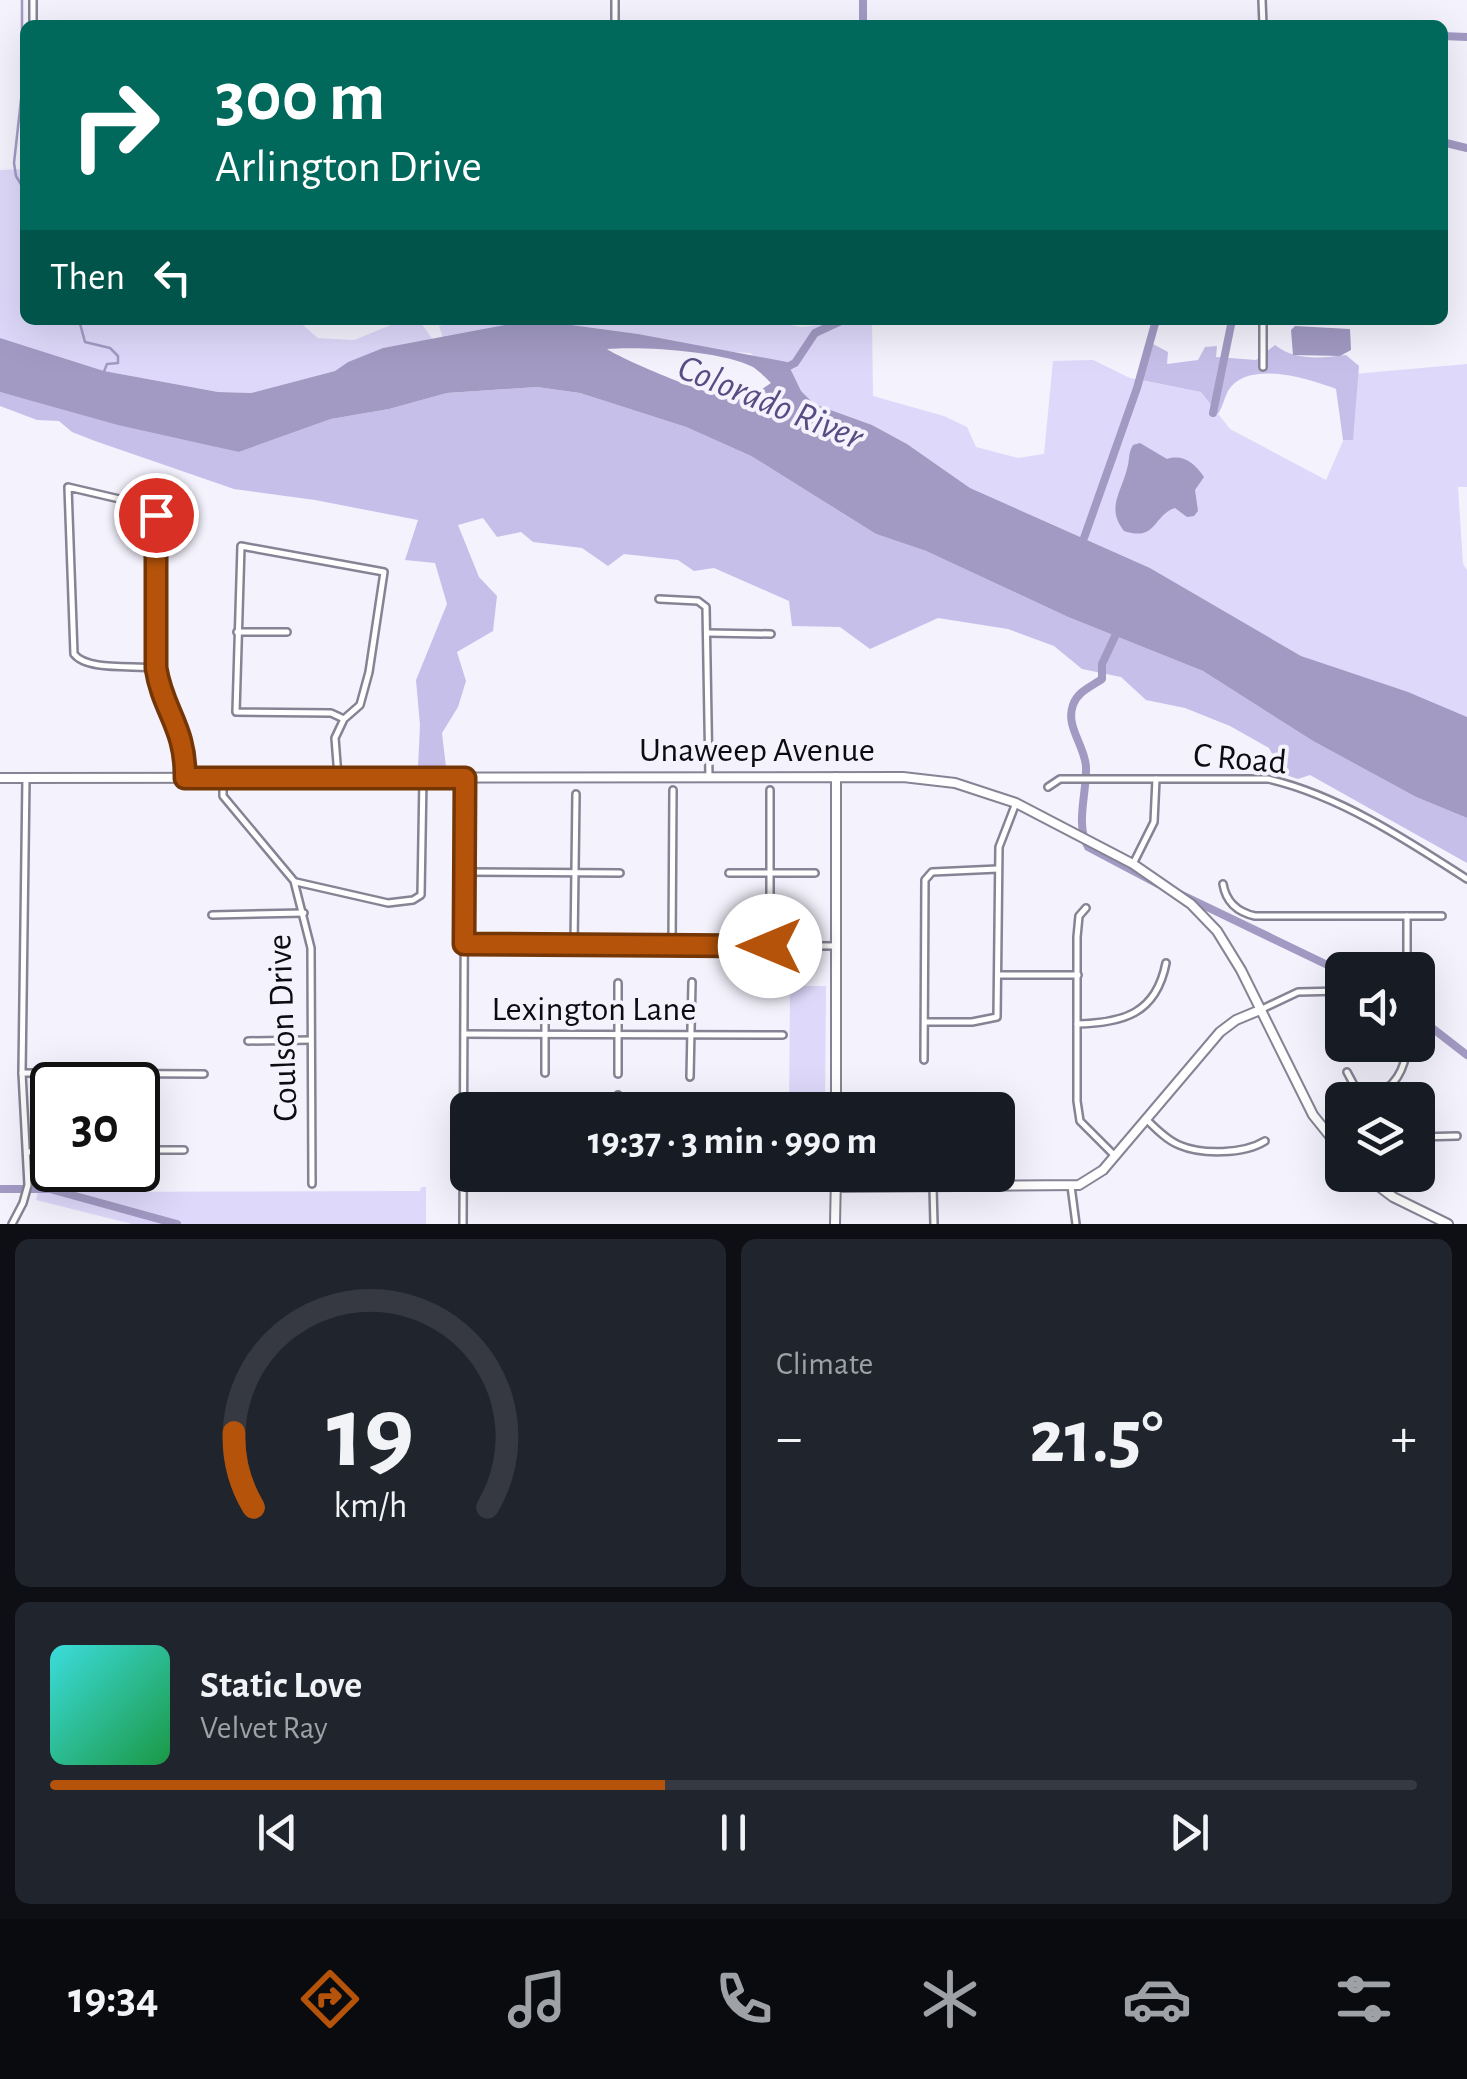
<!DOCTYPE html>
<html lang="en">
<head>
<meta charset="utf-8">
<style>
	body { margin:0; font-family:"Alegreya Sans",sans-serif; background:#20242c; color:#f1f3f6; height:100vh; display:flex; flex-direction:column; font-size:38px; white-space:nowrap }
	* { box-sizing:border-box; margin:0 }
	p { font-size:32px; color:#9ea1a6 }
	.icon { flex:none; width:55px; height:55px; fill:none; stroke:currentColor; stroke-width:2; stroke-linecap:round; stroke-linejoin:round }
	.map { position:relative; height:1224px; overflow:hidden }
	.details { display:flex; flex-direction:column; gap:15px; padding:15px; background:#0d0f14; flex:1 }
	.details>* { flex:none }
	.guide { position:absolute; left:20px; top:20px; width:1428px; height:305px; border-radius:15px; box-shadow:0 10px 40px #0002; background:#00695c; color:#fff; overflow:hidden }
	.buttons { position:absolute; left:1325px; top:952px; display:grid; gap:20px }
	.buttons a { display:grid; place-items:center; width:110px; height:110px; border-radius:15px; background:#171b24; box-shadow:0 10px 40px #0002; font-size:50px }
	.speed { position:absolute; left:30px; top:1062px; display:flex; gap:20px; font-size:50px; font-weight:700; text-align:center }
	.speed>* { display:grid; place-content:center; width:130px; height:130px; border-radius:50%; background:#171b24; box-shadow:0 10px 40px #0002; line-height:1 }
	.speed .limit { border:5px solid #111; border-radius:15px; background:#fff; color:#111 }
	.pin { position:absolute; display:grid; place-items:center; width:85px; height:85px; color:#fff; margin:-42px; border:5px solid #fff; border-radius:50%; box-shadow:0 2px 10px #0007 }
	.me { position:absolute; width:110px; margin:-55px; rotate:270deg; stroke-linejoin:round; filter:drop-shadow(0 0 8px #0008) }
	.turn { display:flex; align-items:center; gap:35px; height:210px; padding:0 30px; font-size:45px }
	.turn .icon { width:130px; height:130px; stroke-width:2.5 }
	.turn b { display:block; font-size:70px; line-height:85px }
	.then { display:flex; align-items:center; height:95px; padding:0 30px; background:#0003; gap:20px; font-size:38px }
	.big { font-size:75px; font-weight:700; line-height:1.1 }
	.details .tile { flex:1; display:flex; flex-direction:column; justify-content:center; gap:15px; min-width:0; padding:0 35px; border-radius:15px; background:#20242c }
	.details .dial { align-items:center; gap:0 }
	.dial svg { height:260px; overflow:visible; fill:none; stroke:#363941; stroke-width:7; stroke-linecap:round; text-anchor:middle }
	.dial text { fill:#f1f3f6; stroke:none }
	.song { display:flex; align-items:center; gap:30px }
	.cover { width:120px; height:120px; border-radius:15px; background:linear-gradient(135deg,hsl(180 70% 55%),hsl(140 70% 35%)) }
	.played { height:10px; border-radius:5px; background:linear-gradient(90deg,#b45309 45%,#363941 45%) }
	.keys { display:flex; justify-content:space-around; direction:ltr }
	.heat { display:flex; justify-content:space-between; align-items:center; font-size:55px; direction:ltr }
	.details .tiles { flex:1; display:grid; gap:15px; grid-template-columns:1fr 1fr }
	.tile:last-child { grid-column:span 2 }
	.trip { position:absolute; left:450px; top:1092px; width:565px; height:100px; border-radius:15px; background:#171b24; box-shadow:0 10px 40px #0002; font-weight:700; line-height:100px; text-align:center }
	.menu { display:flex; height:160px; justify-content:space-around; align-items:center; background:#090b0e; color:#9ea1a6 }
	.menu .icon { width:70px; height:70px }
	.menu .selected { color:#b45309 }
	.menu b { font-size:45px; color:#f1f3f6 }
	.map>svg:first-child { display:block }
	.green { fill:#ded8fa }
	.forest { fill:#c6bfe9 }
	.water { fill:#a29ac3; fill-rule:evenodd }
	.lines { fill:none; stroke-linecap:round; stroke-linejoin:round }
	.stream { stroke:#a29ac3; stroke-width:2.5 }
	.canal { stroke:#a29ac3; stroke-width:8 }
	.minor-casing { stroke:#868494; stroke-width:10 }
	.tertiary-casing { stroke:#868494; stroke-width:12 }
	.secondary-casing { stroke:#868494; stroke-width:12 }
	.minor { stroke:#fff; stroke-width:5 }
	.tertiary { stroke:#fff; stroke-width:8 }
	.secondary { stroke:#fff; stroke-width:8 }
	.route-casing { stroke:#753606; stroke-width:25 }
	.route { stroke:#b45309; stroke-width:18 }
	.labels { text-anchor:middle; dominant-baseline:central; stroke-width:8; stroke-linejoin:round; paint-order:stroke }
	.street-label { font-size:35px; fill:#0c0b11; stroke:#f4f2fd }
	.water-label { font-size:38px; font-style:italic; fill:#594c83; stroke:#f4f2fd }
</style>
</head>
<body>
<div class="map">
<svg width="1467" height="1224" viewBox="0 0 1467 1224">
	<rect width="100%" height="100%" fill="#f4f2fd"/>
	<g class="green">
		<polygon points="25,169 25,320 297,320 318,338 354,340 391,325 421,323 433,340 383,348 348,362 335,371 251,393 218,392 104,371 0,338 0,170"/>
		<polygon points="459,320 764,320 801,327 872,320 873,396 944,416 967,427 976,447 1018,458 1044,454 1053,361 1093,360 1130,378 1201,392 1230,429 1326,480 1346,434 1342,375 1467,364 1467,487 1458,487 1463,564 1467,570 1467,717 1301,656 1150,568 970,488 907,444 872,425 814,404 750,353 718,351 638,334 542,321 521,322 443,338 439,326"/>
		<polygon points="790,986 826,986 825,1110 789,1110"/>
		<polygon points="421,1187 426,1187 426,1224 132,1224 36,1200 38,1192 420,1191"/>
	</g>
	<g class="forest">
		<path d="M 1153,344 L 1168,352 L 1167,364 L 1198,360 L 1205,347 L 1217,346 L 1216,357 L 1256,360 L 1275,345 C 1295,361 1321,358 1346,355 L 1359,366 L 1353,440 L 1343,440 L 1336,389 C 1310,379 1247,359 1228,391 C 1224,399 1223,406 1218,414 L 1201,392 L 1136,379 Z"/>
		<polygon points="537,387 580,393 686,427 751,456 876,534 926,551 1068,617 1203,671 1313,741 1416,797 1467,818 1467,863 1310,775 1298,779 1283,774 1269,748 1230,726 1185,708 1146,700 1121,677 1082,669 1054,646 1008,629 938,618 870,649 840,627 792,626 789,601 714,568 694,571 678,560 624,554 608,566 582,548 533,542 521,532 497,537 483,518 458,525 479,577 497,596 493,631 457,652 466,681 458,707 442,733 446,767 418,768 420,725 416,680 447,604 435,563 405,560 418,520 315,500 234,489 95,441 72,432 59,421 37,420 0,406 0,392 239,452 331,419 389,409 447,393"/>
	</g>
	<g class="water">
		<path d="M 542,321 L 638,334 L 787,362 L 801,391 L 814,404 L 872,425 L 907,444 L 970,488 L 1150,568 L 1301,656 L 1408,692 L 1467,717 L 1467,818 L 1416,797 L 1313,741 L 1203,671 L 1068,617 L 926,551 L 876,534 L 751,456 L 686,427 L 580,393 L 537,387 L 447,393 L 389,409 L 331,419 L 239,452 L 118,425 L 0,392 L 0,338 L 104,371 L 218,392 L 251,393 L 335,371 L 348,362 L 383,348 L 521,322 ZM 607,349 C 641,346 723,351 753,367 C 759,371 766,378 771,383 C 762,389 753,396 743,399 C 724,403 625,361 607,349 Z"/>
		<polygon points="1295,326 1350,329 1351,350 1340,356 1293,355 1291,330"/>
		<path d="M 1140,443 L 1167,459 C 1184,454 1194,463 1204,477 L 1195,490 L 1198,511 L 1194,516 L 1187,517 L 1175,508 C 1153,515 1157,542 1124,531 C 1106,508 1121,493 1127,469 C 1130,459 1128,453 1133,445 Z"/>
	</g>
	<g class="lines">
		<g class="stream">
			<polyline points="22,0 22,91 14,163 16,176 25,191"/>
			<polyline points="25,210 25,223"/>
			<polyline points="79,320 85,342 110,348 118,356 118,363 107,364 103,374"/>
		</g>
		<g class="canal">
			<polyline points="863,0 863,25"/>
			<polyline points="1442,36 1467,37"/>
			<polyline points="1442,142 1467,148"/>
			<polyline points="789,366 795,363 815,333 843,320"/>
			<polyline points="1213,413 1232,320"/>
			<polyline points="1084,538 1137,388 1156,320"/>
			<path d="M 1116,634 L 1102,664 L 1102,679 C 1091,687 1078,691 1073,705 C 1065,726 1085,746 1086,767 C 1087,793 1075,824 1088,847 L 1158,884"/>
			<polyline points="1180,894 1342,972"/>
			<polyline points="1418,1017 1467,1055"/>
			<polyline points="0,1189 50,1189 177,1224"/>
		</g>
		<g class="minor-casing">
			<g id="minor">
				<polyline points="33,0 33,25"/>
				<polyline points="615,0 615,25"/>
				<polyline points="1262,0 1263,25"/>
				<polyline points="1263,320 1263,367"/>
				<polyline points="659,599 698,601 706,607 709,777"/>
				<polyline points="237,632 287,632"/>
				<polyline points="708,633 771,634"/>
				<path d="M 156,668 C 133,665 87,671 74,654 L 68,487 L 145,505 L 157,515 L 156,668 L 158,685 L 184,743 L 185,778"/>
				<polyline points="338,776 335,738 344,719 360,705 369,672 384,572 241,546 236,712 331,713 344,719"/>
				<polyline points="223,778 223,796 294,881 311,948 312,1184"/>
				<path d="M 1048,787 L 1060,779 L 1268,779 C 1338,795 1407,840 1467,879"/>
				<polyline points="1133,864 1154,822 1156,779"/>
				<polyline points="465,872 620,873"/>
				<polyline points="729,873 815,873"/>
				<polyline points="296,882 388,903 413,900 421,895 423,778"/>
				<path d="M 1223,884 C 1226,902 1237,912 1255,916 L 1442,916"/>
				<polyline points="1086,908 1079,916 1077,937 1077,1101 1080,1121 1114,1155"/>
				<polyline points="212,915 304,913"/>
				<polyline points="1407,916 1407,970"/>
				<polyline points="465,944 836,946"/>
				<polyline points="574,945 576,794"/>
				<polyline points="672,945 673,790"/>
				<polyline points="770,945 770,790"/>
				<polyline points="998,975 1078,975"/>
				<polyline points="1260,1010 1298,992 1342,991"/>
				<polyline points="925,1022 972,1022 997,1017 999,847 1016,803"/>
				<path d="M 1077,1024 C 1123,1023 1156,1014 1166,963"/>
				<polyline points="464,1034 783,1035"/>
				<polyline points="248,1041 310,1040"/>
				<polyline points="924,1060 925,880 932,872 998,869"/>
				<polyline points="1347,1072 1362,1100"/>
				<polyline points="22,1073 204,1074"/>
				<polyline points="545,1073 545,1007"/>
				<polyline points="618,1074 618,983"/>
				<polyline points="690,1077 692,982"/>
				<polyline points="690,1098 690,1110"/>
				<path d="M 1372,1100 C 1395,1085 1405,1072 1407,1045"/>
				<polyline points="545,1110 545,1098"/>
				<polyline points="618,1110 618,1095"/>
				<path d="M 1147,1120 C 1156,1129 1167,1140 1179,1145 C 1202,1155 1244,1154 1265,1141"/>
				<polyline points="1418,1137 1457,1136"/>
				<polyline points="138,1150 184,1150"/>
				<polyline points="29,1152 52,1151"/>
				<polyline points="1071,1186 1076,1224"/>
				<polyline points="933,1187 934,1224"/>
				<polyline points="12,1224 23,1203 28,1185 22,1073 26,778"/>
				<polyline points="463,1224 465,778"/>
			</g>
		</g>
		<g class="tertiary-casing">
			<g id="tertiary">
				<polyline points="836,1110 836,777"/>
				<polyline points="835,1187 1079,1185 1103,1170 1220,1032 1236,1020 1260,1010"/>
				<polyline points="835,1224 836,1175"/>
			</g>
		</g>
		<g class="secondary-casing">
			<g id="secondary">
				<polyline points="0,778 903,777 955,783 1016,803 1133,864 1191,904 1217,931 1241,970 1313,1115 1342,1151"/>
				<polyline points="1364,1175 1393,1197 1448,1224"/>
			</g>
		</g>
		<use href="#minor" class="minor"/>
		<use href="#tertiary" class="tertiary"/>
		<use href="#secondary" class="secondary"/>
	</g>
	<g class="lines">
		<g class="route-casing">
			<path id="route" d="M 156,515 L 156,668 C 163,712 186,727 185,778 L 465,778 L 464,944 L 770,946"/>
		</g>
		<use href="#route" class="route"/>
	</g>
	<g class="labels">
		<g class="street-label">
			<text x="757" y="750">Unaweep Avenue</text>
			<text transform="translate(1240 759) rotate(5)">C Road</text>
			<text x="594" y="1009">Lexington Lane</text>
			<text transform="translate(283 1028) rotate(-92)">Coulson Drive</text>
		</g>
		<g class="water-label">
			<text transform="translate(770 403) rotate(22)">Colorado River</text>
		</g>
	</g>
</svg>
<div class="buttons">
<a><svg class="icon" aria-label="sound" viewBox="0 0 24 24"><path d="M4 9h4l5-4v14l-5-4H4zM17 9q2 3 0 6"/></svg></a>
<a><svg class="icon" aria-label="layers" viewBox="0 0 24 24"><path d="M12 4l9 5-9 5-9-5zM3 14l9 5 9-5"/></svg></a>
</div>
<div class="speed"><div class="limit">30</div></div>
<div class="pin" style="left:156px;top:515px;background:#d93025"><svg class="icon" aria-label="arrive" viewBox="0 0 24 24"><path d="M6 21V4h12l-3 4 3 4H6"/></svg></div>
<svg class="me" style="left:770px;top:946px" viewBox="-20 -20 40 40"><circle r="19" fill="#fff"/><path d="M0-13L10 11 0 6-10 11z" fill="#b45309"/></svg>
<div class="trip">19:37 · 3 min · 990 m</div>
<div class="guide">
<div class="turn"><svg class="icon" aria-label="right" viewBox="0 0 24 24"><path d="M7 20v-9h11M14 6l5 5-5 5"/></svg><div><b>300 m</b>Arlington Drive</div></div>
<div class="then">Then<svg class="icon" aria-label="left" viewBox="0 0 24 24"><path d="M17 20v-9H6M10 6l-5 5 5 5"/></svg></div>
</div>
</div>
<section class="details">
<div class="tiles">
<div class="tile dial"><svg viewBox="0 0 100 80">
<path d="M14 69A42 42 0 1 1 86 69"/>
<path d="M14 69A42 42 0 0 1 8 46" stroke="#b45309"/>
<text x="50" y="56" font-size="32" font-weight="700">19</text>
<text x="50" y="72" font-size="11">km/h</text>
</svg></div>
<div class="tile"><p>Climate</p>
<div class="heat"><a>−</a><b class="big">21.5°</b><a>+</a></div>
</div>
<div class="tile">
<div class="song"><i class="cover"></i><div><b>Static Love</b><p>Velvet Ray</p></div></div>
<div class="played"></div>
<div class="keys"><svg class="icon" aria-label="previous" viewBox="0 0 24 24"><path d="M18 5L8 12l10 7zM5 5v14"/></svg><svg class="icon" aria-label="pause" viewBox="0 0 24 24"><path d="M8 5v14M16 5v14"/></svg><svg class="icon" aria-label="next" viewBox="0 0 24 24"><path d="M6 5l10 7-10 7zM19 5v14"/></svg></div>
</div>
</div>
</section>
<nav class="menu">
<b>19:34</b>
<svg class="icon selected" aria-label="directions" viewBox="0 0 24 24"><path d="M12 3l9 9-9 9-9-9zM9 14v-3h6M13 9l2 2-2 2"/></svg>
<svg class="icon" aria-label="music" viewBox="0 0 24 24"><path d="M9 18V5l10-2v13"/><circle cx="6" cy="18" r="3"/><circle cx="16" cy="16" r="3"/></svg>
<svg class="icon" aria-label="phone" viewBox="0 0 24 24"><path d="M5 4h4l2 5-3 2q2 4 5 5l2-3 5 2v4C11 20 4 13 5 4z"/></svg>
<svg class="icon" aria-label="climate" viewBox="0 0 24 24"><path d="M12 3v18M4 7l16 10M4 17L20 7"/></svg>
<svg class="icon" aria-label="car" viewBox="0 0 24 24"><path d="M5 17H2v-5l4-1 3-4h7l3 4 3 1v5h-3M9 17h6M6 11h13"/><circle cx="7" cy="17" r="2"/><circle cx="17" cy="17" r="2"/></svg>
<svg class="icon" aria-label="filters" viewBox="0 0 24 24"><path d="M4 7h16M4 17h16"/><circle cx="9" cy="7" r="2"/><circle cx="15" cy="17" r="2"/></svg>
</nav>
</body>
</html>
